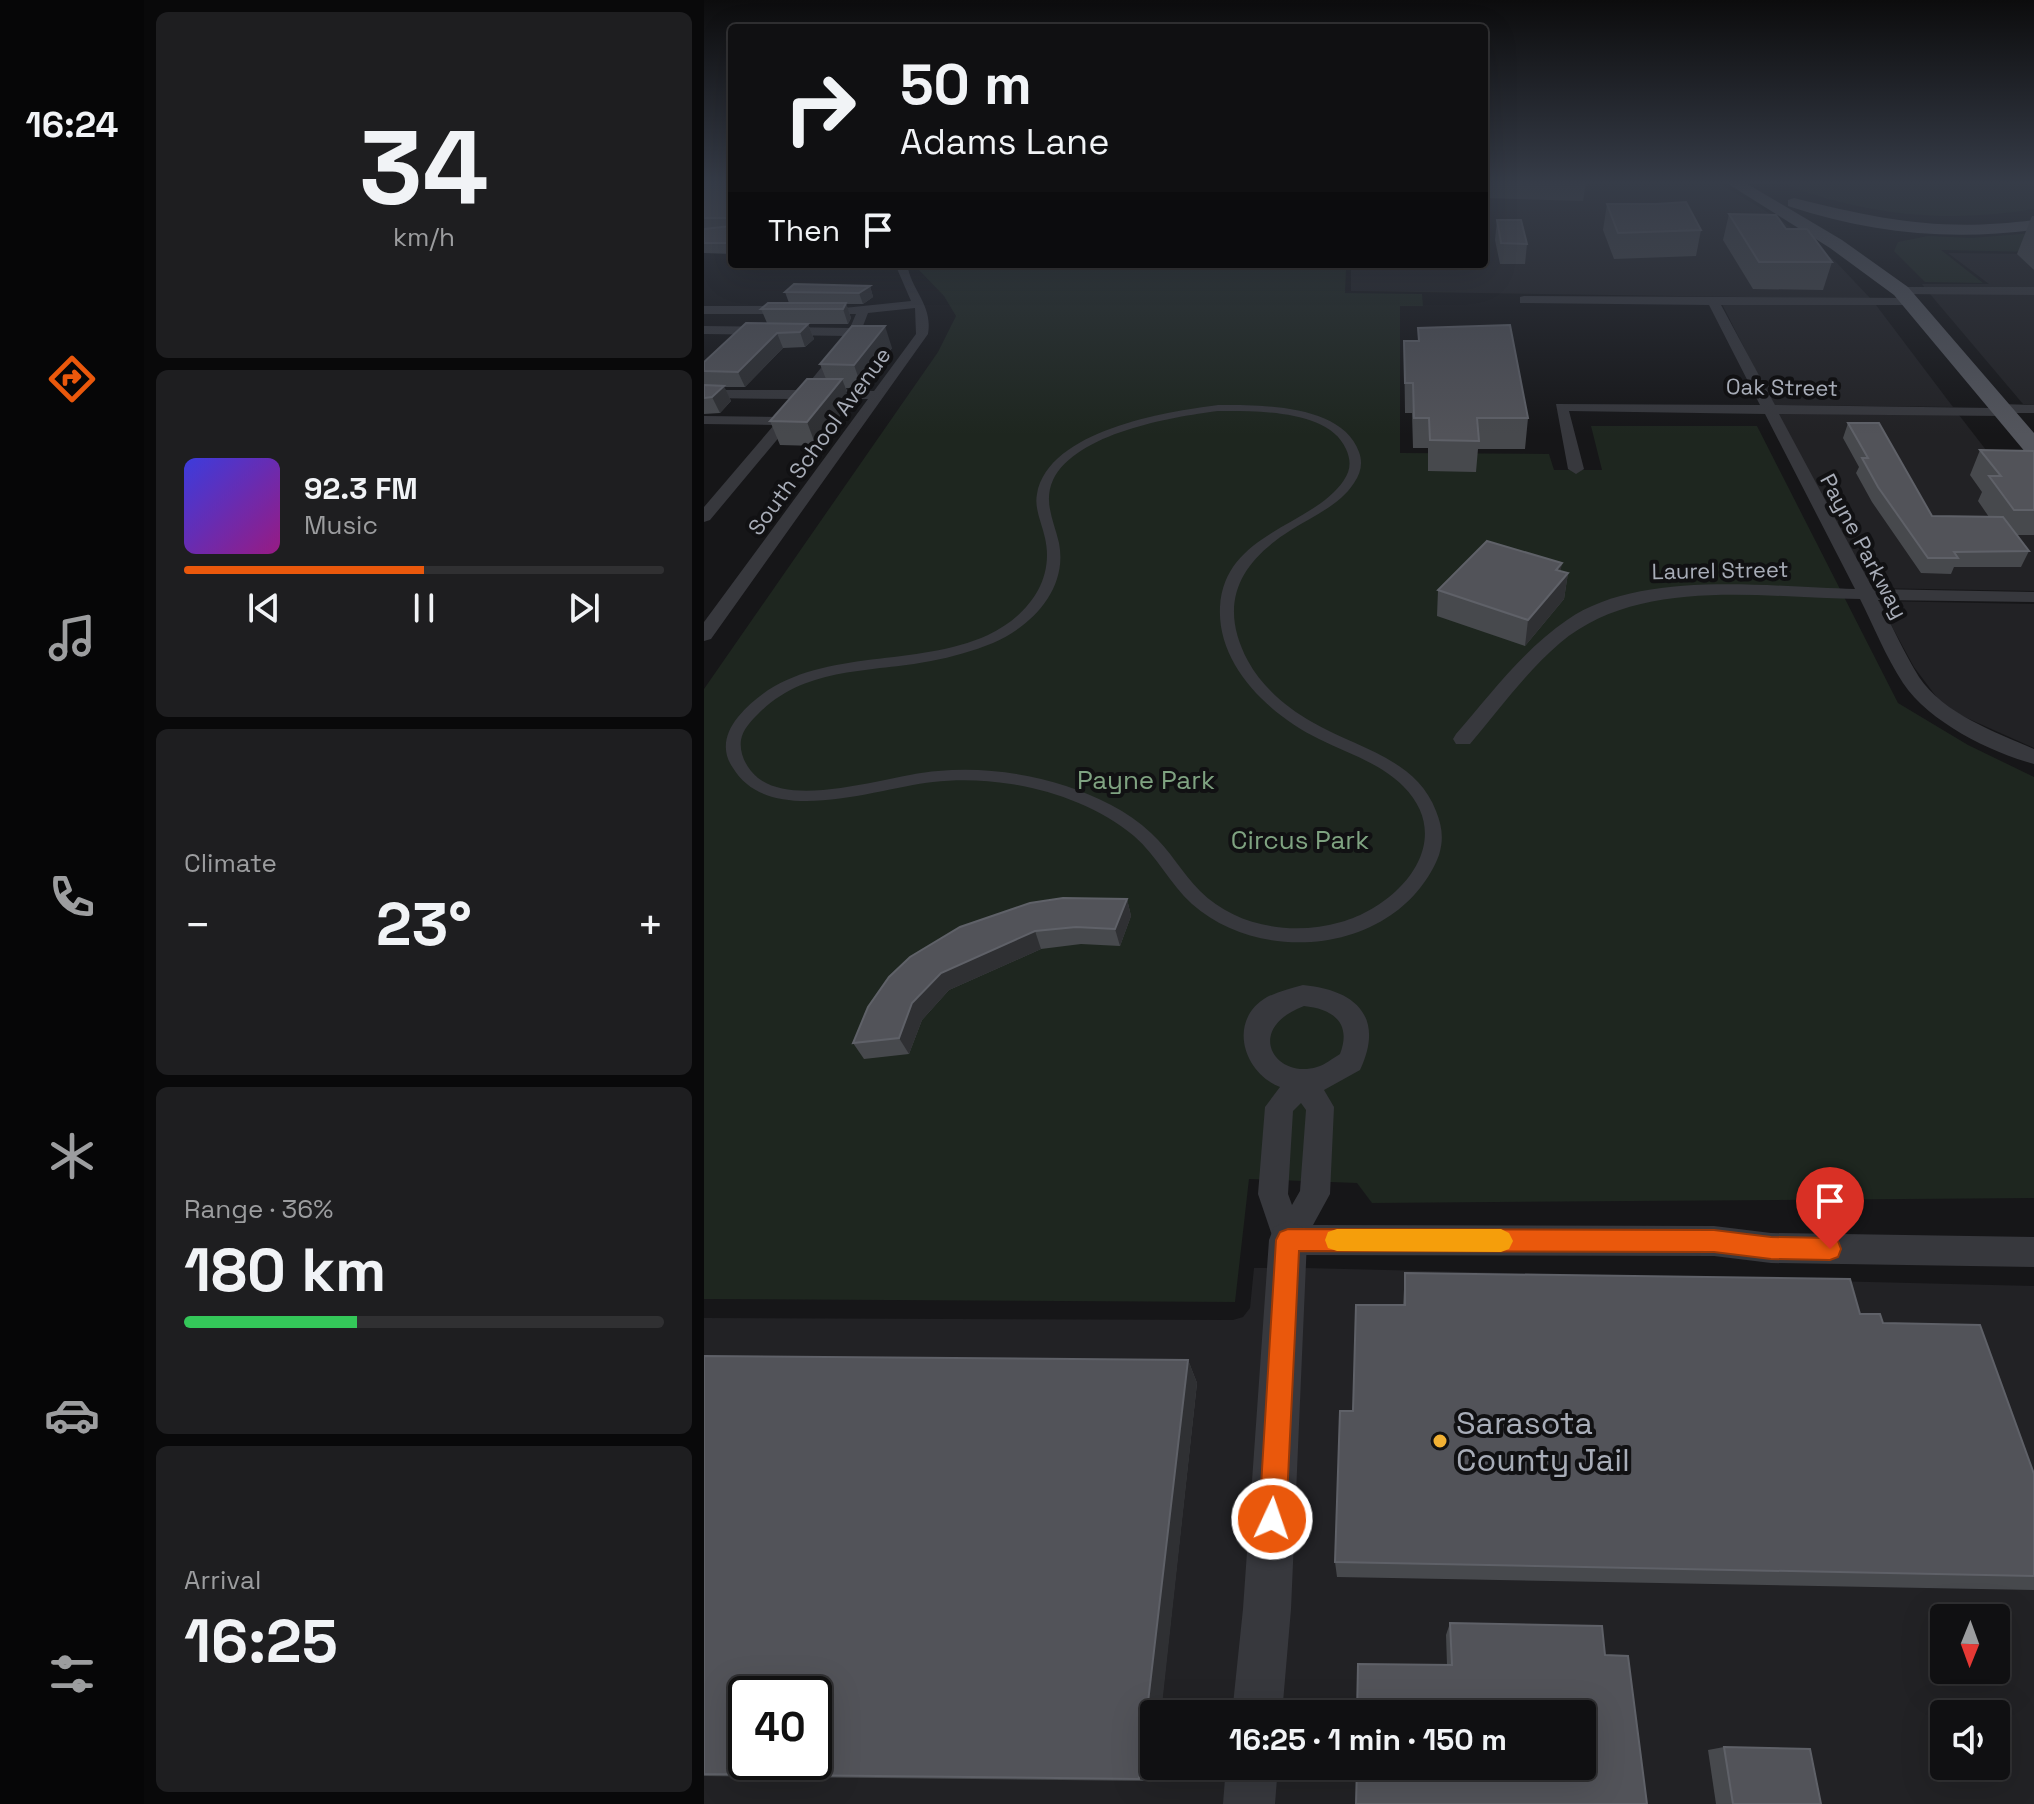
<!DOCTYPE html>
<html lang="en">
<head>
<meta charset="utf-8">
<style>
	body { margin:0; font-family:"Space Grotesk",sans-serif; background:#1e1e20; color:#f1f3f6; height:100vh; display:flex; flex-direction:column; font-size:30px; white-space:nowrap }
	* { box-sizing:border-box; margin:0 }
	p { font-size:26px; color:#9c9d9f }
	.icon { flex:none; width:44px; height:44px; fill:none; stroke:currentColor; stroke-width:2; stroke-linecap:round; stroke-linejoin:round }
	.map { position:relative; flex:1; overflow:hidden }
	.details { display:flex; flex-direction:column; gap:12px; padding:12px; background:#09090a; width:560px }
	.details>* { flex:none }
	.banner { position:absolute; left:24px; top:24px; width:760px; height:244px; border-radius:8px; box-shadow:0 8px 32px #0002,0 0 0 2px #303032; background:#101012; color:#f1f3f6; overflow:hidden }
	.needle { width:52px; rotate:181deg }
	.buttons { position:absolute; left:1226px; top:1604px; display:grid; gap:16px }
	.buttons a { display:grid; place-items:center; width:80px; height:80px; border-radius:8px; background:#101012; box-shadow:0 8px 32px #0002,0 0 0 2px #303032; font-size:40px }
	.speed { position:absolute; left:24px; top:1676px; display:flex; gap:16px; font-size:40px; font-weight:700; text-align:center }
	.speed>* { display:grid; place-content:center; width:104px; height:104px; border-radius:50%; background:#101012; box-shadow:0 8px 32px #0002,0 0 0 2px #303032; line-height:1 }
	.speed .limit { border:4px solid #111; border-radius:12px; background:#fff; color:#111 }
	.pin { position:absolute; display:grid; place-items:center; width:68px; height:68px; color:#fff; margin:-82px -34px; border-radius:50% 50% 50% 0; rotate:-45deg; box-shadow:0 0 8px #0007 }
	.pin .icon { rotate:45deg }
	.me { position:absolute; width:88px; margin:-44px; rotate:3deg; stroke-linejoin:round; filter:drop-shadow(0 0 6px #0008) }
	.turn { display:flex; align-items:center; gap:28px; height:168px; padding:0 40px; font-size:36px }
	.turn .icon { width:104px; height:104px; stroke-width:2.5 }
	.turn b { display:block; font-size:56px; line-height:68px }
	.then { display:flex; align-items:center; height:76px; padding:0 40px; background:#0003; gap:16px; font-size:30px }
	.big { font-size:60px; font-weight:700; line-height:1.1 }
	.details .widget { flex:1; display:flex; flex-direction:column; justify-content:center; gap:12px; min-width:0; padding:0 28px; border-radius:12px; background:#1e1e20 }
	.details .dial { align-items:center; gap:0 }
	.dial b { font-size:104px; line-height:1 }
	.song { display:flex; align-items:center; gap:24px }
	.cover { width:96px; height:96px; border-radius:12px; background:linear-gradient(135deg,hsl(240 70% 55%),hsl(310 70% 35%)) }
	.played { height:8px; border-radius:4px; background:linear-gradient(90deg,#ea580c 50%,#303032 50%) }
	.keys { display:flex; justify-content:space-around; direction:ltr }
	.heat { display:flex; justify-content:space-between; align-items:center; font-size:44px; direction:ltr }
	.charge { height:12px; border-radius:6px; background:linear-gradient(90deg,#34c759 36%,#303032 0) }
	.trip { position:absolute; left:436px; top:1700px; width:456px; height:80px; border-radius:8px; background:#101012; box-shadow:0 8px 32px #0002,0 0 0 2px #303032; font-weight:700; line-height:80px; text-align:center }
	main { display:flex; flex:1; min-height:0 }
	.dock { display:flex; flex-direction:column; width:144px; justify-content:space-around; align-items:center; background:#060607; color:#9c9d9f }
	.dock .icon { width:56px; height:56px }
	.dock .selected { color:#ea580c }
	.dock b { font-size:36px; color:#f1f3f6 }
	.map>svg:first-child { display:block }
	.built { fill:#222225; fill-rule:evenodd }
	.green { fill:#1e261f }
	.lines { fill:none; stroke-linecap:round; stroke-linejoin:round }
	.pedestrian { fill:#37383d; fill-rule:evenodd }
	.minor { fill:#37383d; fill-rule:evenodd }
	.tertiary { fill:#37383d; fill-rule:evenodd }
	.primary { fill:#53555c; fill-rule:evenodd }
	.wall { fill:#47494d }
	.shaded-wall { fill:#2f3033 }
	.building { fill:#525359; stroke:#5f6168; stroke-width:2; fill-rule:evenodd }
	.route { fill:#ea580c; stroke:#983908; stroke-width:2 }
	.slow { fill:#f59e0b }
	.poi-dot { fill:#f2b134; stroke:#111113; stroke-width:3 }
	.labels { text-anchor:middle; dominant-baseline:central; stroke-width:8; stroke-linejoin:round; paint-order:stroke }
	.far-street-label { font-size:22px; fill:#a8adb8; stroke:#111113 }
	.park-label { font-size:26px; fill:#7fa381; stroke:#111113 }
	.near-poi-label { font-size:32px; fill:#a8adb8; stroke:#111113; text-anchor:start }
</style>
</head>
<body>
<main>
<nav class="dock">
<b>16:24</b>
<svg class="icon selected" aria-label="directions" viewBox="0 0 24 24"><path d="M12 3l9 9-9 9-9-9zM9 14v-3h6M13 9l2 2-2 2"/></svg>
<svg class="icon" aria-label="music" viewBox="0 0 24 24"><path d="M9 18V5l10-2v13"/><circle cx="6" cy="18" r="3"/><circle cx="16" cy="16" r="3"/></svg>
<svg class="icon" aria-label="phone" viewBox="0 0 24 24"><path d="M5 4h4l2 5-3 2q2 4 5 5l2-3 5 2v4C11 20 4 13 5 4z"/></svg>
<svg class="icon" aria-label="climate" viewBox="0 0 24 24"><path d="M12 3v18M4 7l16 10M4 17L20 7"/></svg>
<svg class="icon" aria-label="car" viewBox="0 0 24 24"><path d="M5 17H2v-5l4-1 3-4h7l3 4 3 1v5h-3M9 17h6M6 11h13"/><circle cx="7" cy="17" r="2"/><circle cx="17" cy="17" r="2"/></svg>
<svg class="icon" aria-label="filters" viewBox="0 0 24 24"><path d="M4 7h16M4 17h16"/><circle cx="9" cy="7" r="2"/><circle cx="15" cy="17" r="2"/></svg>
</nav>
<section class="details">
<div class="widget dial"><b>34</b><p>km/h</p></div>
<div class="widget">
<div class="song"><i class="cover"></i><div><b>92.3 FM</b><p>Music</p></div></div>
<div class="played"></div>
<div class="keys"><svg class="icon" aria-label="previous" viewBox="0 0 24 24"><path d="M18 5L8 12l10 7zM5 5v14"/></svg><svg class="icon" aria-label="pause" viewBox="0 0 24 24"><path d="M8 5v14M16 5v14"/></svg><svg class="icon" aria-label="next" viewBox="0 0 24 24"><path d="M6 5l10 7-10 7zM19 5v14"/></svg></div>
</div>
<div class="widget"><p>Climate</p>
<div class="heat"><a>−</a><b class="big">23°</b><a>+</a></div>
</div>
<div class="widget"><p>Range · 36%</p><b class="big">180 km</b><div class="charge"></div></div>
<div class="widget"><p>Arrival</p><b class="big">16:25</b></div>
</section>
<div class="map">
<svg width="1330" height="1804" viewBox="0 0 1330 1804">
	<rect width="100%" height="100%" fill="#161618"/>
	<g class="built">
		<polygon points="780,182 1013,182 1077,220 1131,261 1167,299 647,291 647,270 629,268 629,264 780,264"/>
		<polygon points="1244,253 1330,254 1330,288 1221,288 1218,284 1285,284"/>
		<polygon points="1226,294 1330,294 1330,405 1319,404"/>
		<polygon points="1018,304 1172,305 1249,407 1069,405"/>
		<polygon points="1073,413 1255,415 1330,512 1330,591 1167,588"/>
		<polygon points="1174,601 1330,604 1330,748 1256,715 1234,699 1210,667"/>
		<path d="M 550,1268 L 564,1268 L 541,1609 L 530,1714 L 450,1714 L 450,1766 L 524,1766 L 520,1804 L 0,1804 L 0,1318 L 529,1320 L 539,1317 L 546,1308 ZM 42,1694 L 110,1694 L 110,1762 L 42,1762 Z"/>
		<path d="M 601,1268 L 1330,1286 L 1330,1804 L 570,1804 L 573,1766 L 878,1766 L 878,1714 L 577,1714 ZM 1240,1618 L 1292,1618 L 1292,1670 L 1240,1670 ZM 1240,1714 L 1292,1714 L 1292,1766 L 1240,1766 Z"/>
	</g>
	<g class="green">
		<path d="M 1074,182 L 1330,182 L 1330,209 C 1242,224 1158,215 1074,182 Z"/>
		<polygon points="1330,233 1330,252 1237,250 1279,283 1221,282 1190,251 1194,242 1224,236 1267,238"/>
		<polygon points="213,268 642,270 641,293 718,294 719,306 696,306 696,453 845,454 850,470 898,470 887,426 1053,426 1194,703 1264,745 1330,777 1330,1198 668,1203 653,1183 545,1179 531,1302 0,1299 0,689 234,352 252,316 240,296"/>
	</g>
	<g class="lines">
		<path class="pedestrian" d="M 514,405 C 556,405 638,404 655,452 C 659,463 657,473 650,483 C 636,505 609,516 587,530 C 536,562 513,603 544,661 C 558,687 583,708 608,722 C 652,748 712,758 732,811 C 738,826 740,839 735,855 C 726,879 708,901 687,915 C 629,955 541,951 488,904 C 466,884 453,856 430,836 C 396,808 351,791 307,784 C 282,780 255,779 229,782 C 173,788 66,829 29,768 C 17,751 21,733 34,717 C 97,642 202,672 284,635 C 322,617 351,582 341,538 C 338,523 330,509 333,494 C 345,430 461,412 514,405 ZM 514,411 C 551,411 625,409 642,449 C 647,460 647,470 640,480 C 610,526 520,532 516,607 C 513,666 566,715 615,739 C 643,753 676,763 699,786 C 754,841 695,906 637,922 C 589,936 532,927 496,891 C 478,873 466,850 447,833 C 424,811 392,796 362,786 C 321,773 278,767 234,771 C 187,774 94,809 54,778 C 43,769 35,754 37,740 C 39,729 47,721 55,713 C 103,666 165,673 227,661 C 248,657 269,651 289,643 C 328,626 364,589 355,543 C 350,521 339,502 349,480 C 372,433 467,417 514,411 Z"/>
		<g class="minor">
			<path d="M 191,264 L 203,264 C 208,292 229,305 224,334 L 7,639 L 0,641 L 0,622 L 164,399 L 107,399 L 6,520 L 0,522 L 0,507 L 70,425 L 0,424 L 0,416 L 77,417 L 92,399 L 0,398 L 0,390 L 99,390 L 143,336 L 0,334 L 0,326 L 146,328 L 152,314 L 140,314 L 140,308 L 207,301 ZM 211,308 L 212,334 L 170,391 L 114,390 L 152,344 L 164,313 Z"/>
			<polygon points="616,264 628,264 628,268 618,270"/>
			<polygon points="1197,287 1330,287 1330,295 1193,294 1191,291"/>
			<path d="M 820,296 L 1207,298 L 1213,302 L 1211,305 L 1017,305 L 1071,405 L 1289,408 L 1296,404 L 1330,405 L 1330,413 L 1306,413 L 1299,416 L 1075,414 L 1169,589 L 1330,592 L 1330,602 L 1174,600 C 1188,625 1200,653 1215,677 C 1240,714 1291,732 1330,749 L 1330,764 C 1286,752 1225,722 1199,683 C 1182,657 1170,627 1156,599 C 1058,598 936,576 856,643 C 822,672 795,710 766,744 L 752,744 L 749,739 L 752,734 C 786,695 819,650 863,620 C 936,569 1064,587 1151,589 L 1061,414 L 865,411 L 880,469 L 872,474 L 864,469 L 852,404 L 1056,405 L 1005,305 L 816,303 L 816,297 Z"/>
			<polygon points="0,306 88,306 94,310 88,314 0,314"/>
			<path d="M 599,985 C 652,990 681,1017 656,1070 L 620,1090 L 630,1107 L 626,1194 L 609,1225 L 1010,1226 L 1067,1233 L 1330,1237 L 1330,1267 L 1067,1263 L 1010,1256 L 584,1255 L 573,1250 L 554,1194 L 561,1107 L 576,1087 C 539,1073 523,1020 563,997 C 574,992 587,988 599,985 ZM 600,1006 C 629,1009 648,1023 636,1054 C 629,1058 621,1065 613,1067 C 571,1080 539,1029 600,1006 ZM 597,1103 L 602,1110 L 596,1191 L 588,1205 L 584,1194 L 589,1111 Z"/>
		</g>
		<g class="tertiary">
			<polygon points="584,1221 598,1227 603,1240 587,1609 578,1714 528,1714 539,1609 565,1240 570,1227"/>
			<polygon points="522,1766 574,1766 571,1804 519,1804"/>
		</g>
		<g class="primary">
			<polygon points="1021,182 1040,182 1138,240 1204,287 1330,433 1330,455 1322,453 1190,295 1126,248"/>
			<path d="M 1090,198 C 1178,220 1239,232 1330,220 L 1330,230 C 1245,241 1165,233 1084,206 L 1084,200 Z"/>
		</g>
	</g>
	<g class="wall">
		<polygon points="0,182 28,182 28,254 0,253"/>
		<polygon points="780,182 882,182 879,201 780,198"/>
		<polygon points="903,204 952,204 997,230 992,256 910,259 899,230"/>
		<polygon points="1025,214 1082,229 1128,262 1119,290 1049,289 1019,240"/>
		<polygon points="1328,216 1330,216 1330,270 1313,254"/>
		<polygon points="793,220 823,244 821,264 796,264 791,240"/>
		<polygon points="381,264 526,264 524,268 382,267"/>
		<polygon points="166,286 169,297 159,304 142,304 147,318 144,324 104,324 110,339 101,347 79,348 41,387 20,387 27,401 16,413 0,414 0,362 63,323 57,309 85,303 81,292"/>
		<polygon points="714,328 824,418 821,449 774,449 772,472 724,471 724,448 709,448 708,413 701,413 700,341 714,341"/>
		<polygon points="188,348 158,388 142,388 147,402 112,446 76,445 66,421 122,379 116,364"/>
		<polygon points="1144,423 1228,516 1285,517 1274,501 1278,492 1266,475 1276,450 1330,451 1330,535 1313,535 1325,551 1317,567 1250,567 1247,574 1217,573 1168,502 1152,473 1155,467 1139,438"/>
		<polygon points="858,563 856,571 864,573 860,599 821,646 733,616 734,590"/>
		<polygon points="423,899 427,916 416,946 377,944 337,949 245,990 218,1020 205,1054 160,1059 149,1043 256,927"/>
		<polygon points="701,1273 1156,1314 1179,1323 1330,1474 1330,1590 633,1577 631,1562 649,1411 699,1305"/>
		<polygon points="0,1356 484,1360 493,1383 449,1781 0,1776"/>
		<polygon points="746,1623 901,1655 743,1665 742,1635"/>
		<polygon points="1020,1747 1117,1804 1012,1804 1004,1750"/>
	</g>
	<g class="shaded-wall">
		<polygon points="166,286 169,297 159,304 155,293"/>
		<polygon points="142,303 147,318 144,324 139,309"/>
		<polygon points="104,324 110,339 101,347 96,332"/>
		<polygon points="181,326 188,348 158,388 150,365"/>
		<polygon points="73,333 79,348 41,387 34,372"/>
		<polygon points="138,379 147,402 112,446 103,422"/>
		<polygon points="20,386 27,401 16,413 8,397"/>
		<polygon points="858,563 854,585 864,573 860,599 821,646 824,620 852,570"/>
		<polygon points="423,899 427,916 416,946 411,929"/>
		<polygon points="331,931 337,949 245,990 218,1020 205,1054 195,1038 208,1003 237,973"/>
		<polygon points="484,1360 493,1383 457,1714 450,1714 451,1766 449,1781 435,1779"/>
	</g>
	<g class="building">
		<polygon points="0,182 28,182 28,243 0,243 0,229 27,226 24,218 0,218"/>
		<polygon points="982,202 997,230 914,233 903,204 952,204"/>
		<polygon points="1025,214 1072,215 1082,229 1103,229 1128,262 1055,262"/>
		<polygon points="793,220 817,220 823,244 797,243"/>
		<polygon points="90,284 166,286 155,293 81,292"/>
		<polygon points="64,303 142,303 139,309 57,309"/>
		<polygon points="42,323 104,324 96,332 73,333 34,372 0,371 0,362"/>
		<polygon points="806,325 824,418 773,418 775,441 726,440 725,418 710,418 709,383 701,383 700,341 715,341 714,328"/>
		<polygon points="148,326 181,326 150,365 116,364"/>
		<polygon points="103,379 138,379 103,422 66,421"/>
		<polygon points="0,385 20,386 8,397 0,398"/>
		<polygon points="1144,423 1175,423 1228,516 1299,517 1325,551 1250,552 1254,558 1224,558 1174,487 1158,458 1164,458"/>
		<polygon points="1276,450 1330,451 1330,510 1310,510 1285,476 1297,476"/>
		<polygon points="783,541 858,563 852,570 864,573 824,620 734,590"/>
		<polygon points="359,898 423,899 411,929 372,927 331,931 237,973 208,1003 195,1038 149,1043 164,1007 185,977 206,957 256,927 326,903"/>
		<polygon points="701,1273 1146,1279 1156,1314 1176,1314 1179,1323 1276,1325 1330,1474 1330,1576 631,1562 636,1411 649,1411 652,1305 701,1305"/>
		<path d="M 0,1356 L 484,1360 L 435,1779 L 0,1774 ZM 42,1694 L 110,1694 L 110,1762 L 42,1762 Z"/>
		<polygon points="746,1623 898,1626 901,1655 924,1656 943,1804 652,1804 653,1766 878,1766 878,1714 653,1714 654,1664 748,1665"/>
		<polygon points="1020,1747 1106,1749 1117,1804 1029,1804"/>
	</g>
	<linearGradient id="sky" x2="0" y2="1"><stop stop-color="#0c0c0d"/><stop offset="0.42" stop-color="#363c48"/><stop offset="1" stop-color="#363c48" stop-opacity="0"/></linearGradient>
	<rect width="1330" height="435" fill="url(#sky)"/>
	<polygon class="route" points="584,1229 1010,1230 1067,1237 1126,1238 1134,1241 1137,1249 1134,1257 1126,1260 1067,1259 1010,1252 595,1251 582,1519 578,1529 568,1533 559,1529 555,1519 572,1240 576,1232"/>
	<polygon class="slow" points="633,1229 797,1229 805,1233 809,1241 805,1249 797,1252 633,1251 624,1248 621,1240 624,1232"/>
	<circle class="poi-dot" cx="736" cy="1441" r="8"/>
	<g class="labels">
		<g class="far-street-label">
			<text transform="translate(1078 387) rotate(1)">Oak Street</text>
			<text transform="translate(115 441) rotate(-54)">South School Avenue</text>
			<text transform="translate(1160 546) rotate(62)">Payne Parkway</text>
			<text transform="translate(1016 570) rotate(-1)">Laurel Street</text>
		</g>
		<g class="park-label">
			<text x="442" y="780">Payne Park</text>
			<text x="596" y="840">Circus Park</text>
		</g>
		<g class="near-poi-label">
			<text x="752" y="1423">Sarasota<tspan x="752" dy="37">County Jail</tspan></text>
		</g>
	</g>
</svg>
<div class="buttons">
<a><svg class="needle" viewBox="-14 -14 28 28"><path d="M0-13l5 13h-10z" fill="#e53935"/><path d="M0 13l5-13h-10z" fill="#9c9d9f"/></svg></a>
<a><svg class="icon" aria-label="sound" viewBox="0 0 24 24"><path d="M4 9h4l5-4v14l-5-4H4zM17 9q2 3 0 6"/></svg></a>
</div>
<div class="speed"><div class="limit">40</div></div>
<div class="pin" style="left:1126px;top:1249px;background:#d93025"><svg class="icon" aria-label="arrive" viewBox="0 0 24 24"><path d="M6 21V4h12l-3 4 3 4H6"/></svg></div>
<svg class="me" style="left:568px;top:1519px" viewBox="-20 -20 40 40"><circle r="17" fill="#ea580c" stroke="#fff" stroke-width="3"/><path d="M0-11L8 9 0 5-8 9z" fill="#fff"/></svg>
<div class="trip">16:25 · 1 min · 150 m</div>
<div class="banner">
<div class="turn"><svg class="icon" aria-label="right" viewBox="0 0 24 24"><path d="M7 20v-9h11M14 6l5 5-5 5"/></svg><div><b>50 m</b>Adams Lane</div></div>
<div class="then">Then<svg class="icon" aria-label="arrive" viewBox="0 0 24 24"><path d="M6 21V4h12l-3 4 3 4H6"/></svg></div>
</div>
</div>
</main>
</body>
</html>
